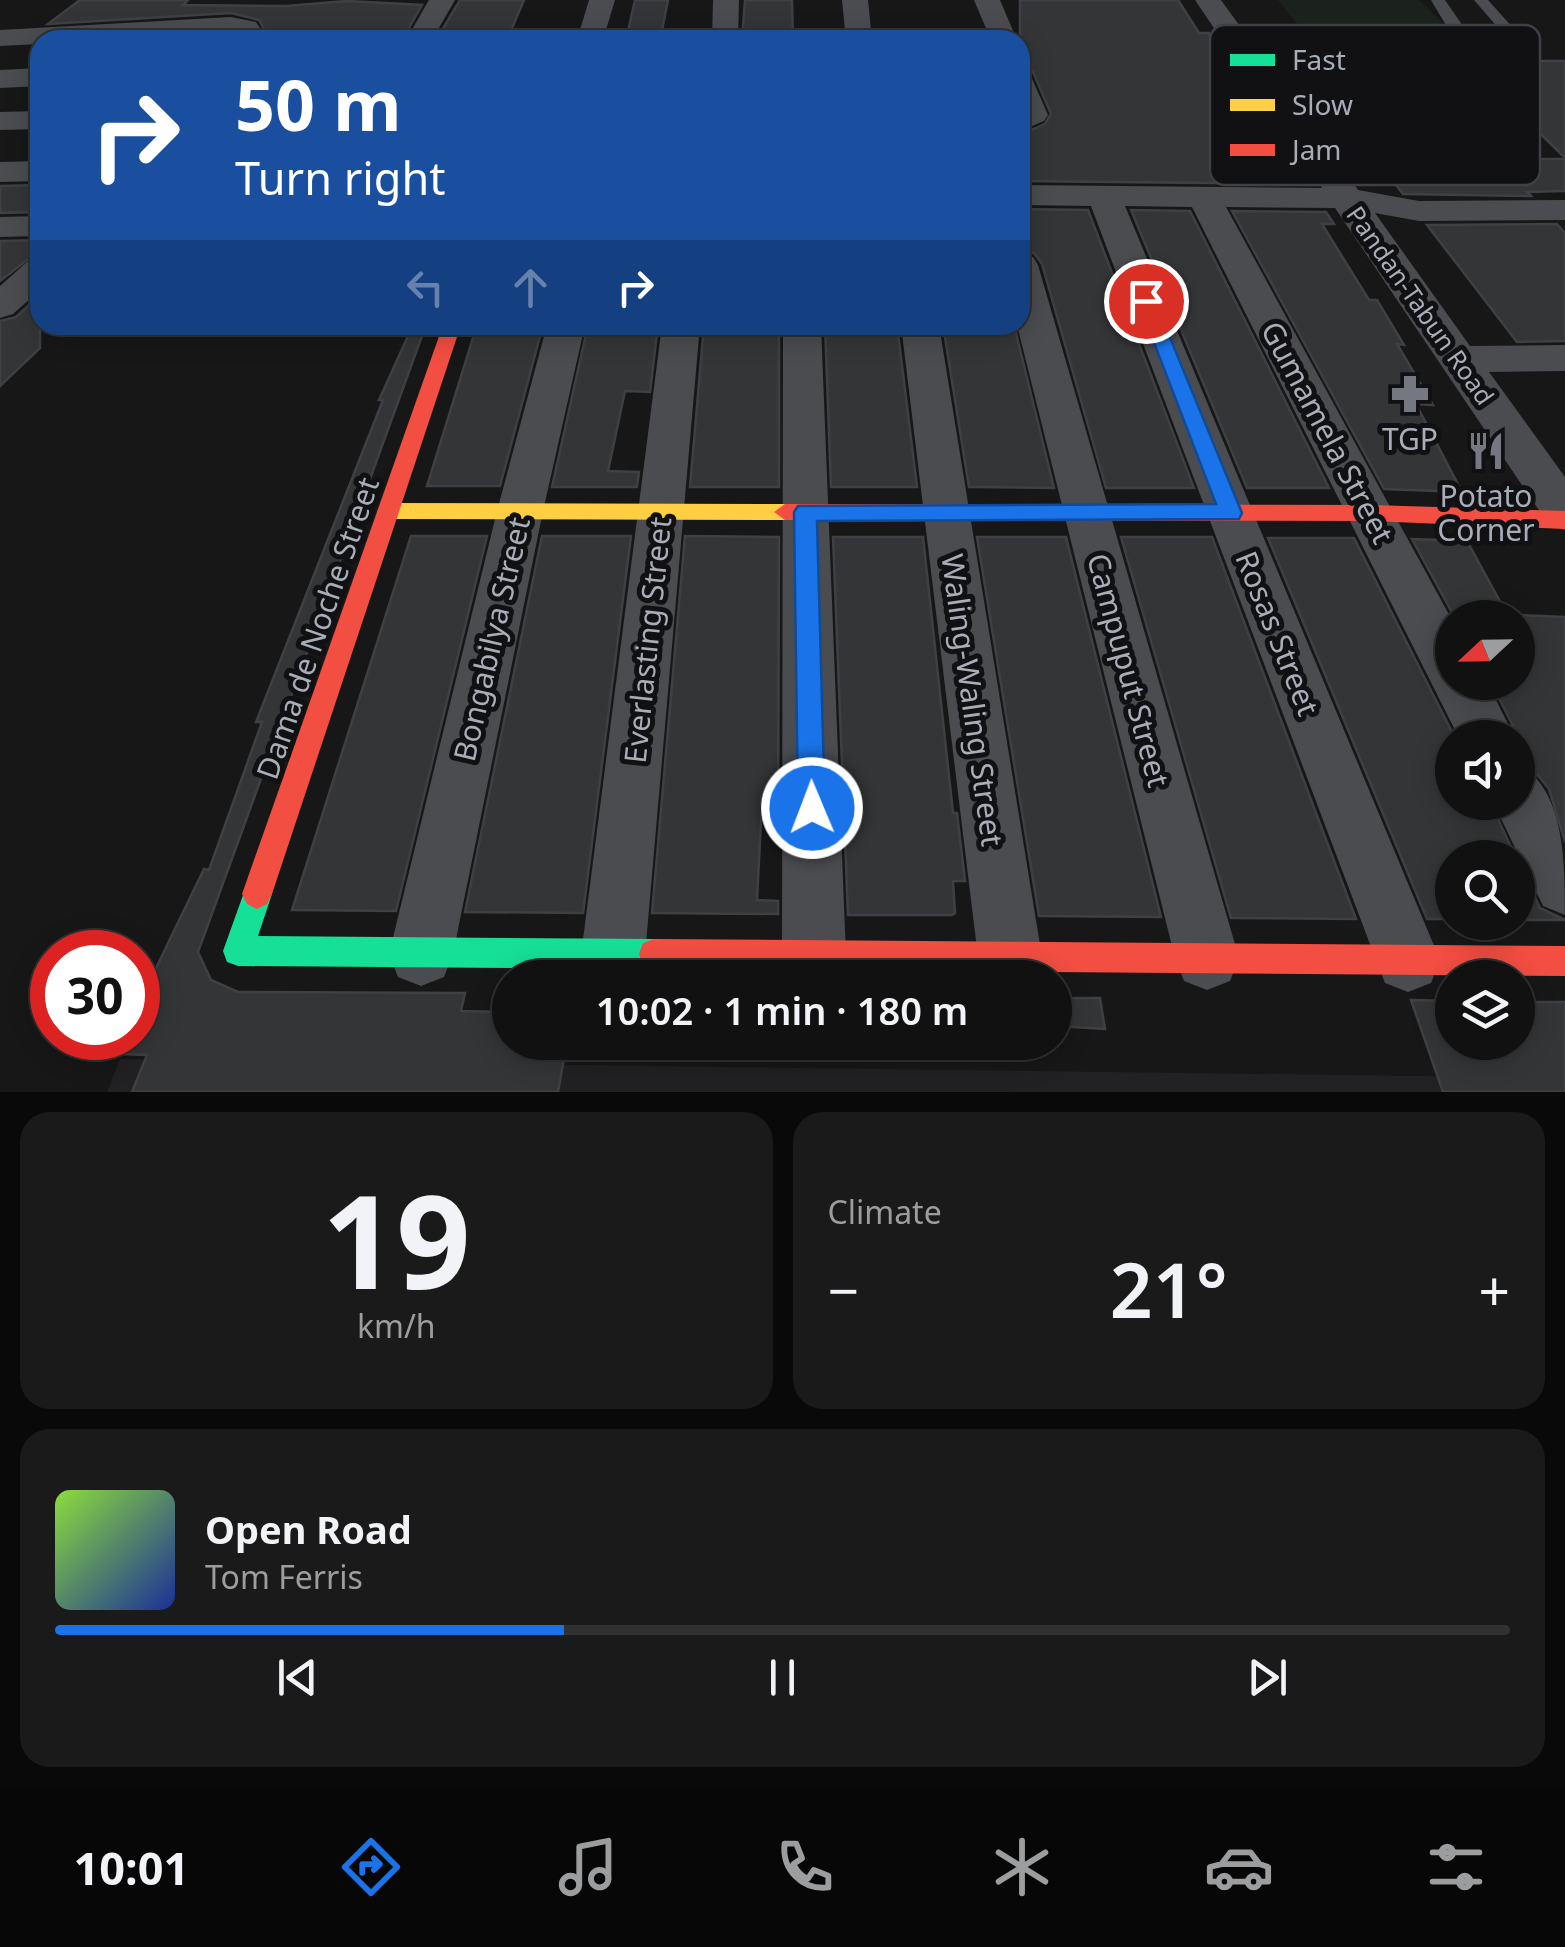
<!DOCTYPE html>
<html lang="en">
<head>
<meta charset="utf-8">
<style>
	body { margin:0; font-family:"Noto Sans",sans-serif; background:#1a1a1a; color:#f1f3f6; height:100vh; display:flex; flex-direction:column; font-size:38px; white-space:nowrap }
	* { box-sizing:border-box; margin:0 }
	p { font-size:32px; color:#9c9d9f }
	.icon { flex:none; width:55px; height:55px; fill:none; stroke:currentColor; stroke-width:2; stroke-linecap:round; stroke-linejoin:round }
	.map { position:relative; height:1092px; overflow:hidden }
	.details { display:flex; flex-direction:column; gap:20px; padding:20px; background:#090909; flex:1 }
	.details>* { flex:none }
	.banner { position:absolute; left:30px; top:30px; width:1000px; height:305px; border-radius:30px; box-shadow:0 5px 25px #0003,0 0 0 2px #303131; background:#1a4fa0; color:#fff; overflow:hidden }
	.needle { width:65px; rotate:248deg }
	.tools { position:absolute; left:1435px; top:600px; display:grid; gap:20px }
	.tools a { display:grid; place-items:center; width:100px; height:100px; border-radius:50%; background:#111; box-shadow:0 5px 25px #0003,0 0 0 2px #303131; font-size:50px }
	.speed { position:absolute; left:30px; top:930px; display:flex; gap:20px; font-size:50px; font-weight:700; text-align:center }
	.speed>* { display:grid; place-content:center; width:130px; height:130px; border-radius:50%; background:#111; box-shadow:0 5px 25px #0003,0 0 0 2px #303131; line-height:1 }
	.speed .limit { border:15px solid #d22; background:#fff; color:#111 }
	.pin { position:absolute; display:grid; place-items:center; width:85px; height:85px; color:#fff; margin:-42px; border:5px solid #fff; border-radius:50%; box-shadow:0 2px 10px #0007 }
	.me { position:absolute; width:110px; margin:-55px; rotate:359deg; stroke-linejoin:round; filter:drop-shadow(0 0 8px #0008) }
	.turn { display:flex; align-items:center; gap:35px; height:210px; padding:0 40px; font-size:45px }
	.turn .icon { width:130px; height:130px; stroke-width:2.5 }
	.turn b { display:block; font-size:70px; line-height:85px }
	.lanes { display:flex; align-items:center; height:95px; padding:0 40px; background:#0003; justify-content:center; gap:50px; direction:ltr }
	.lanes .off { opacity:.35 }
	.big { font-size:75px; font-weight:600; line-height:1.1 }
	.details .card { flex:1; display:flex; flex-direction:column; justify-content:center; gap:15px; min-width:0; padding:0 35px; border-radius:30px; background:#1a1a1a }
	.details .dial { align-items:center; gap:0 }
	.dial b { font-size:130px; line-height:1 }
	.song { display:flex; align-items:center; gap:30px }
	.cover { width:120px; height:120px; border-radius:15px; background:linear-gradient(135deg,hsl(90 70% 55%),hsl(230 70% 35%)) }
	.played { height:10px; border-radius:5px; background:linear-gradient(90deg,#1a73e8 35%,#303131 35%) }
	.keys { display:flex; justify-content:space-around; direction:ltr }
	.heat { display:flex; justify-content:space-between; align-items:center; font-size:55px; direction:ltr }
	.details .tiles { flex:1; display:grid; gap:20px; grid-template-columns:1fr 1fr }
	.card:last-child { grid-column:span 2 }
	.trip { position:absolute; left:492px; top:960px; width:580px; height:100px; border-radius:50px; background:#111; box-shadow:0 5px 25px #0003,0 0 0 2px #303131; font-weight:600; line-height:100px; text-align:center }
	.tab-bar { display:flex; height:160px; justify-content:space-around; align-items:center; background:#070707; color:#9c9d9f }
	.tab-bar .icon { width:70px; height:70px }
	.tab-bar .active { color:#1a73e8 }
	.tab-bar b { font-size:45px; color:#f1f3f6 }
	.map>svg:first-child { display:block }
	.built { fill:#212124 }
	.green { fill:#1b211c }
	.building { fill:#343537; stroke:#3f4043; stroke-width:2.5 }
	.lines { fill:none; stroke-linecap:round; stroke-linejoin:round }
	.lane { fill:#4b4c50; fill-rule:evenodd }
	.street { fill:#4b4c50; fill-rule:evenodd }
	.fast { fill:#16e098; fill-rule:evenodd }
	.slow { fill:#ffcf43; fill-rule:evenodd }
	.jam { fill:#f24e42; fill-rule:evenodd }
	.route { fill:#1a73e8; stroke:#114b97; stroke-width:2.5 }
	.labels { text-anchor:middle; dominant-baseline:central; stroke-width:10; stroke-linejoin:round; paint-order:stroke }
	.far-street-label { font-size:25px; fill:#a8adb8; stroke:#111113 }
	.street-label { font-size:30px; fill:#a8adb8; stroke:#111113 }
	.poi-label { font-size:30px; fill:#a8adb8; stroke:#111113 }
	.key { fill:#111113; stroke:#3e4045; stroke-width:2.5 }
	.key-label { font-size:28px; fill:#a8adb8 }
</style>
</head>
<body>
<div class="map">
<svg width="1565" height="1092" viewBox="0 0 1565 1092">
	<rect width="100%" height="100%" fill="#171717"/>
	<polygon class="built" points="120,1059 1565,1078 1565,1092 107,1092"/>
	<polygon class="green" points="1278,0 1419,0 1454,34 1305,34"/>
	<g class="building">
		<polygon points="80,0 188,0 183,5 286,6 347,1 422,5 402,40 260,40 264,29 259,20 231,13 48,24"/>
		<polygon points="460,0 524,0 507,40 436,40"/>
		<polygon points="635,0 668,0 660,40 626,40"/>
		<polygon points="745,0 792,0 793,40 742,40"/>
		<polygon points="1020,0 1178,0 1199,33 1209,33 1308,184 1020,181 1020,135 1045,124 1051,114 1033,72 1020,68"/>
		<polygon points="1467,61 1565,61 1565,158"/>
		<polygon points="1418,122 1453,159 1565,159 1565,191 1527,192 1531,196 1403,194 1348,123"/>
		<polygon points="40,185 40,212 0,213 0,186"/>
		<polygon points="1020,209 1088,210 1194,488 1106,488 1042,264 1034,253 1020,251"/>
		<polygon points="1131,210 1190,211 1329,488 1247,488"/>
		<polygon points="1232,211 1326,212 1334,224 1322,224 1369,300 1377,300 1404,345 1397,344 1433,405 1416,404 1462,492 1384,489"/>
		<polygon points="1557,224 1565,233 1565,341 1517,342 1427,225"/>
		<polygon points="40,240 40,247 31,257 0,281 0,241"/>
		<polygon points="40,295 40,348 0,386 0,321 16,317"/>
		<polygon points="413,325 426,325 198,952 211,980 238,992 465,993 461,1011 510,1012 510,1042 567,1042 558,1092 132,1092 147,1055 120,1054 127,1038 138,1038 138,1013 157,966 204,869 209,870 262,722 256,722 383,400 379,400"/>
		<polygon points="477,325 543,325 500,486 427,486"/>
		<polygon points="588,325 658,325 650,392 625,391 608,471 639,472 637,487 552,487"/>
		<polygon points="704,325 779,325 779,487 690,487"/>
		<polygon points="825,325 897,325 917,487 831,487"/>
		<polygon points="943,325 1014,325 1054,488 969,487"/>
		<polygon points="411,536 487,536 396,911 292,910"/>
		<polygon points="542,536 631,536 583,913 465,912"/>
		<polygon points="685,536 779,537 778,821 761,820 757,900 778,901 778,914 652,913"/>
		<polygon points="833,537 923,537 953,813 957,813 965,881 953,881 955,913 952,915 848,915"/>
		<polygon points="977,537 1066,537 1161,917 1039,916"/>
		<polygon points="1121,537 1212,537 1356,919 1231,918"/>
		<polygon points="1268,538 1354,538 1455,738 1452,802 1490,802 1516,858 1452,858 1452,919 1427,919"/>
		<polygon points="1412,539 1467,541 1509,618 1455,618"/>
		<polygon points="1518,615 1565,617 1565,842 1549,789 1536,773 1518,761 1518,736 1491,682 1518,682"/>
		<polygon points="1518,862 1540,908 1565,920 1518,920"/>
		<polygon points="1055,998 1100,998 1105,1029 1055,1026"/>
		<polygon points="1411,1000 1452,1001 1452,1042 1518,1042 1518,1002 1565,1002 1565,1092 1443,1092"/>
	</g>
	<g class="lines">
		<path class="lane" d="M 1431,0 L 1445,0 L 1465,29 L 1461,39 C 1475,46 1490,52 1504,44 L 1500,30 L 1474,0 L 1488,0 L 1514,29 L 1519,45 C 1497,65 1467,56 1445,40 L 1249,35 L 1242,31 L 1249,27 L 1450,32 Z"/>
		<g class="street">
			<polygon points="429,0 455,0 432,40 406,40"/>
			<polygon points="589,0 615,0 603,40 577,40"/>
			<polygon points="713,0 739,0 738,40 712,40"/>
			<polygon points="842,0 868,0 872,40 846,40"/>
			<polygon points="974,0 1000,0 1017,40 991,40"/>
			<polygon points="1195,0 1221,0 1358,190 1419,201 1565,200 1565,220 1419,221 1375,213 1470,346 1565,345 1565,371 1489,372 1565,477 1565,530 1549,525 1335,208 1226,207 1452,620 1452,682 1487,682 1515,738 1459,738 1192,207 1125,206 1440,960 1431,983 1408,992 1385,983 1376,960 1091,206 1020,205 1020,185 1322,188"/>
			<polygon points="231,17 256,22 260,28 256,40 230,40 231,33 40,40 40,44 0,46 0,30"/>
			<polygon points="40,68 40,86 0,88 0,70"/>
			<polygon points="1020,71 1030,74 1048,115 1044,121 1020,131"/>
			<polygon points="40,111 40,129 0,130 0,112"/>
			<polygon points="40,161 40,181 0,182 0,162"/>
			<polygon points="40,216 40,236 0,237 0,217"/>
			<polygon points="1020,254 1033,257 1038,265 1239,958 1230,981 1207,990 1184,981 1175,958 1017,325 1020,325"/>
			<polygon points="40,259 40,290 13,314 0,318 0,286 27,262"/>
			<polygon points="547,325 585,325 543,511 453,954 444,977 421,986 398,977 389,954 497,511"/>
			<polygon points="662,325 700,325 645,955 636,978 590,978 581,955"/>
			<polygon points="783,325 821,325 846,956 837,978 791,978 782,956"/>
			<polygon points="901,325 939,325 1042,957 1034,978 986,978 978,957"/>
			<path d="M 1518,765 C 1565,788 1565,863 1565,915 L 1543,906 L 1493,802 L 1518,802 Z"/>
		</g>
		<polygon class="fast" points="257,879 267,884 272,894 258,936 654,939 665,943 669,954 665,965 654,969 238,966 227,962 223,951 247,884"/>
		<polygon class="slow" points="388,503 785,504 796,512 785,520 388,519 377,511"/>
		<g class="jam">
			<polygon points="443,325 461,325 272,894 267,904 257,909 247,904 242,894"/>
			<polygon points="785,504 1371,505 1565,511 1565,529 1371,521 785,520 774,512"/>
			<polygon points="654,939 1565,946 1565,976 654,969 643,965 639,954 643,943"/>
		</g>
	</g>
	<polygon class="route" points="1146,295 1155,301 1242,513 1239,519 817,521 825,808 821,817 812,821 802,817 798,808 794,512 798,506 1216,504 1138,301"/>
	<defs>
		<g id="pharmacy-bare" transform="scale(3)"><path d="M-2-6h4v4h4v4h-4v4h-4v-4h-4v-4h4Z" fill="#757880" stroke="#111113" stroke-width="2.5" paint-order="stroke"/></g>
		<g id="restaurant-bare" transform="scale(3)"><path d="M-5-6h1v4h1v-4h1v4h1v-4h1v5L-1.5 .5V6h-2V.5L-5-1ZM5-6V6H3V1.5H1.5Q1.5-4 5-6Z" fill="#757880" stroke="#111113" stroke-width="2.5" paint-order="stroke"/></g>
	</defs>
	<g fill-rule="evenodd">
		<use href="#pharmacy-bare" x="1410" y="394"/>
		<use href="#restaurant-bare" x="1486" y="451"/>
	</g>
	<g class="labels">
		<g class="far-street-label">
			<text transform="translate(1421 305) rotate(55)">Pandan-Tabun Road</text>
		</g>
		<g class="street-label">
			<text transform="translate(1328 432) rotate(62)">Gumamela Street</text>
			<text transform="translate(317 628) rotate(-71)">Dama de Noche Street</text>
			<text transform="translate(1278 633) rotate(68)">Rosas Street</text>
			<text transform="translate(491 639) rotate(-77)">Bongabilya Street</text>
			<text transform="translate(647 640) rotate(-84)">Everlasting Street</text>
			<text transform="translate(1129 670) rotate(75)">Campuput Street</text>
			<text transform="translate(973 700) rotate(82)">Waling-Waling Street</text>
		</g>
		<g class="poi-label">
			<text x="1410" y="438">TGP</text>
			<text x="1486" y="495">Potato<tspan x="1486" dy="34">Corner</tspan></text>
		</g>
	</g>
	<rect x="1210" y="25" width="330" height="160" rx="15" class="key"/>
	<rect x="1230" y="54" width="45" height="12" fill="#16e098"/>
	<rect x="1230" y="99" width="45" height="12" fill="#ffcf43"/>
	<rect x="1230" y="144" width="45" height="12" fill="#f24e42"/>
	<g class="key-label">
		<text x="1292" y="70">Fast</text>
		<text x="1292" y="115">Slow</text>
		<text x="1292" y="160">Jam</text>
	</g>
</svg>
<div class="tools">
<a><svg class="needle" viewBox="-14 -14 28 28"><path d="M0-13l5 13h-10z" fill="#e53935"/><path d="M0 13l5-13h-10z" fill="#9c9d9f"/></svg></a>
<a><svg class="icon" aria-label="sound" viewBox="0 0 24 24"><path d="M4 9h4l5-4v14l-5-4H4zM17 9q2 3 0 6"/></svg></a>
<a><svg class="icon" aria-label="search" viewBox="0 0 24 24"><circle cx="10" cy="10" r="6"/><path d="M15 15l6 6"/></svg></a>
<a><svg class="icon" aria-label="layers" viewBox="0 0 24 24"><path d="M12 4l9 5-9 5-9-5zM3 14l9 5 9-5"/></svg></a>
</div>
<div class="speed"><div class="limit">30</div></div>
<div class="pin" style="left:1146px;top:301px;background:#d93025"><svg class="icon" aria-label="arrive" viewBox="0 0 24 24"><path d="M6 21V4h12l-3 4 3 4H6"/></svg></div>
<svg class="me" style="left:812px;top:808px" viewBox="-20 -20 40 40"><circle r="17" fill="#1a73e8" stroke="#fff" stroke-width="3"/><path d="M0-11L8 9 0 5-8 9z" fill="#fff"/></svg>
<div class="trip">10:02 · 1 min · 180 m</div>
<div class="banner">
<div class="turn"><svg class="icon" aria-label="right" viewBox="0 0 24 24"><path d="M7 20v-9h11M14 6l5 5-5 5"/></svg><div><b>50 m</b>Turn right</div></div>
<div class="lanes"><svg class="icon off" aria-label="left" viewBox="0 0 24 24"><path d="M17 20v-9H6M10 6l-5 5 5 5"/></svg><svg class="icon off" aria-label="ahead" viewBox="0 0 24 24"><path d="M12 20V5M6 11l6-6 6 6"/></svg><svg class="icon" aria-label="right" viewBox="0 0 24 24"><path d="M7 20v-9h11M14 6l5 5-5 5"/></svg></div>
</div>
</div>
<section class="details">
<div class="tiles">
<div class="card dial"><b>19</b><p>km/h</p></div>
<div class="card"><p>Climate</p>
<div class="heat"><a>−</a><b class="big">21°</b><a>+</a></div>
</div>
<div class="card">
<div class="song"><i class="cover"></i><div><b>Open Road</b><p>Tom Ferris</p></div></div>
<div class="played"></div>
<div class="keys"><svg class="icon" aria-label="previous" viewBox="0 0 24 24"><path d="M18 5L8 12l10 7zM5 5v14"/></svg><svg class="icon" aria-label="pause" viewBox="0 0 24 24"><path d="M8 5v14M16 5v14"/></svg><svg class="icon" aria-label="next" viewBox="0 0 24 24"><path d="M6 5l10 7-10 7zM19 5v14"/></svg></div>
</div>
</div>
</section>
<nav class="tab-bar">
<b>10:01</b>
<svg class="icon active" aria-label="directions" viewBox="0 0 24 24"><path d="M12 3l9 9-9 9-9-9zM9 14v-3h6M13 9l2 2-2 2"/></svg>
<svg class="icon" aria-label="music" viewBox="0 0 24 24"><path d="M9 18V5l10-2v13"/><circle cx="6" cy="18" r="3"/><circle cx="16" cy="16" r="3"/></svg>
<svg class="icon" aria-label="phone" viewBox="0 0 24 24"><path d="M5 4h4l2 5-3 2q2 4 5 5l2-3 5 2v4C11 20 4 13 5 4z"/></svg>
<svg class="icon" aria-label="climate" viewBox="0 0 24 24"><path d="M12 3v18M4 7l16 10M4 17L20 7"/></svg>
<svg class="icon" aria-label="car" viewBox="0 0 24 24"><path d="M5 17H2v-5l4-1 3-4h7l3 4 3 1v5h-3M9 17h6M6 11h13"/><circle cx="7" cy="17" r="2"/><circle cx="17" cy="17" r="2"/></svg>
<svg class="icon" aria-label="filters" viewBox="0 0 24 24"><path d="M4 7h16M4 17h16"/><circle cx="9" cy="7" r="2"/><circle cx="15" cy="17" r="2"/></svg>
</nav>
</body>
</html>
